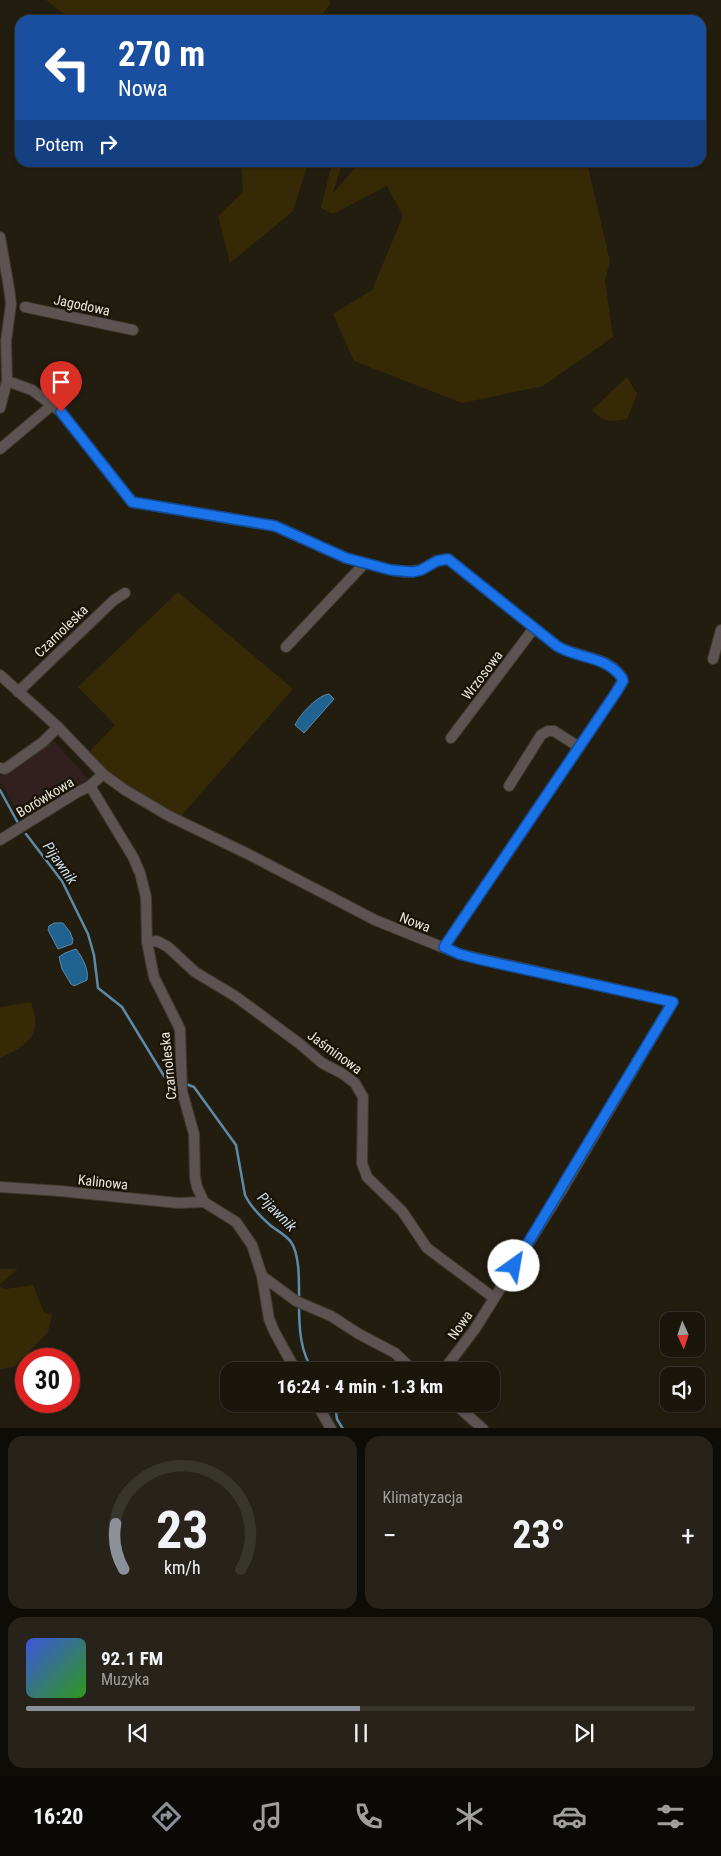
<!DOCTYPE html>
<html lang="pl">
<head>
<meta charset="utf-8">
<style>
	body { margin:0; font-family:"Roboto Condensed",sans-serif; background:#27231a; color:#f1f3f6; height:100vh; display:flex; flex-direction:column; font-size:19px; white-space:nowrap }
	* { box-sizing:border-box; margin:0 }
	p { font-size:16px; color:#9f9f9d }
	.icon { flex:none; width:28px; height:28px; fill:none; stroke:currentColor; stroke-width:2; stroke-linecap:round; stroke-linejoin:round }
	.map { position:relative; height:1428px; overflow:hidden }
	.side { display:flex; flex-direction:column; gap:8px; padding:8px; background:#0e0c07; flex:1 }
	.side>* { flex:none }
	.top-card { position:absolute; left:15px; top:15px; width:691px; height:152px; border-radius:15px; box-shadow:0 1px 4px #0004,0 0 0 1px #38352d; background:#1a4fa0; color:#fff; overflow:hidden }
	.needle { width:32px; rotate:177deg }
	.controls { position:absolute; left:660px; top:1312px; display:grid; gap:10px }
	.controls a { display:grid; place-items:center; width:45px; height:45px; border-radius:10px; background:#1a160c; box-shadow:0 1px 4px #0004,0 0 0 1px #38352d; font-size:25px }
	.speed { position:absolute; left:15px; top:1348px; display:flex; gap:10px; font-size:25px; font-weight:700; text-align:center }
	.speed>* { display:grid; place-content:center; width:65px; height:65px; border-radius:50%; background:#1a160c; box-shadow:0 1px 4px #0004,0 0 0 1px #38352d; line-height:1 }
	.speed .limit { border:8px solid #d22; background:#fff; color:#111 }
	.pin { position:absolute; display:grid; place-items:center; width:42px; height:42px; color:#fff; margin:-51px -21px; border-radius:50% 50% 50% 0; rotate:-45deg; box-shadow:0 0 5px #0007 }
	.pin .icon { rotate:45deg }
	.me { position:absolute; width:55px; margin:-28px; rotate:32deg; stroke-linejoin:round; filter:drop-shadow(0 0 4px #0008) }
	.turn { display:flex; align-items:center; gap:18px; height:105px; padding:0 20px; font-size:22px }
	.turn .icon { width:65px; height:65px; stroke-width:2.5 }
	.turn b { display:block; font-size:35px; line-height:42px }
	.then { display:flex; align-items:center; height:48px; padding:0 20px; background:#0003; gap:10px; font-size:19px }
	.big { font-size:38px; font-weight:700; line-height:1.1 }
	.side .card { flex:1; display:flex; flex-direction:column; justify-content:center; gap:8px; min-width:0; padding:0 18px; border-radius:15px; background:#27231a }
	.side .dial { align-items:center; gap:0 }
	.dial svg { height:130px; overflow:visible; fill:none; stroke:#38352d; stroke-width:7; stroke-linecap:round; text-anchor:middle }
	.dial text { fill:#f1f3f6; stroke:none }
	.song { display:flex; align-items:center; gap:15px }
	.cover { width:60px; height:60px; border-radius:8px; background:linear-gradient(135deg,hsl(230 70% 55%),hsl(110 70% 35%)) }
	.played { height:5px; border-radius:2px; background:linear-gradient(90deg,#8c9099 50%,#38352d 50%) }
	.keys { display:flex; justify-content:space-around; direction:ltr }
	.heat { display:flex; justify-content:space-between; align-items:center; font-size:28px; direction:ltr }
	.side .tiles { flex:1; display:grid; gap:8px; grid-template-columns:1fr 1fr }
	.card:last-child { grid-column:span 2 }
	.trip { position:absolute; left:220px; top:1362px; width:280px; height:50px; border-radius:15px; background:#1a160c; box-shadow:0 1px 4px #0004,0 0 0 1px #38352d; font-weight:700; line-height:50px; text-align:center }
	.menu { display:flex; height:80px; justify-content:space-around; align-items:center; background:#0a0905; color:#9f9f9d }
	.menu .icon { width:35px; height:35px }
	.menu .current { color:#8c9099 }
	.menu b { font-size:22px; color:#f1f3f6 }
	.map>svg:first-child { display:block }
	.commercial { fill:#321f20 }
	.green { fill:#362906 }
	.water { fill:#206391; stroke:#5d8aa8 }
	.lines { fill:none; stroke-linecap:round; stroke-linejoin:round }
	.stream { stroke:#5d8aa8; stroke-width:2.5 }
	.minor-casing { stroke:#3f392d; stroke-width:12 }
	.minor { stroke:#5c5352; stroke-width:10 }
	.route-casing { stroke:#114b97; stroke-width:12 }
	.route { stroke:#1a73e8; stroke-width:9 }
	.labels { text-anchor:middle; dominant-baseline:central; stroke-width:5; stroke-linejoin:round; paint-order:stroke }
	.street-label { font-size:14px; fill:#eae6dd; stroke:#191407 }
	.water-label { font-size:15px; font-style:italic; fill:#caddee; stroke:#191407 }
</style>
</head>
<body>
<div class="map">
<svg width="721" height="1429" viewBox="0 0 721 1429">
	<rect width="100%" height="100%" fill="#231d10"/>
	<polygon class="commercial" points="54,741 90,781 72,787 23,819 0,782 0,776"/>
	<g class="green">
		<polygon points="46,0 329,0 331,3 318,20 71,20"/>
		<polygon points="241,163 308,163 293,211 230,263 218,216 243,192"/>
		<polygon points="332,163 342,163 333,193 359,163 587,163 610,261 605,280 613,337 543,386 462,403 354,361 333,314 372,290 403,216 387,186 333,214 321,208"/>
		<path d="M 627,377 L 637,394 L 627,419 C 611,422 604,423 592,410 Z"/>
		<polygon points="178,592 293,689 180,817 153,803 106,773 88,753 115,725 78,687"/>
		<path d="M 31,1002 C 43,1036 28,1045 0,1058 L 0,1007 Z"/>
		<polygon points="0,1269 18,1269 0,1284"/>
		<polygon points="33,1285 44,1312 52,1315 48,1332 14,1367 0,1369 0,1287 5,1289"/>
	</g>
	<g class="water">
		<path d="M 329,694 L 334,699 L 304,733 L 295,725 C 300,714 318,695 329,694 Z"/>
		<polygon points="54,923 63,923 70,932 73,940 72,944 58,949 48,930 49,926"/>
		<path d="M 76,949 C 83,958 89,970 87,980 L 74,986 L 71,984 L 62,969 L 59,957 L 65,953 Z"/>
	</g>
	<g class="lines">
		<g class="stream">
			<polyline points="0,790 18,823"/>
			<polyline points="26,834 62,881 88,934 94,955 98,988 122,1007 164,1076 176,1081"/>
			<path d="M 186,1084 L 194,1087 L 236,1145 L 245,1195 C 250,1206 261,1217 270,1225 C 276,1230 286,1235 291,1242 C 300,1255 299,1283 299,1299"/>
			<path d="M 299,1304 C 299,1326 300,1354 314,1371"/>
			<polyline points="335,1404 337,1419 343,1429"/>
		</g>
		<g class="minor-casing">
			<g id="minor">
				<polyline points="0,237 9,288 11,304 6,341 7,381 0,408"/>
				<polyline points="25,307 133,330"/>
				<path d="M 7,381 L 32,390 L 61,412 L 132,502 L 275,526 L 346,558 L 391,570 L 404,572 L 421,570 L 437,561 L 448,559 L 557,646 C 576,658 614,656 623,681 L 615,694 L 444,947"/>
				<polyline points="0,449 51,406"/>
				<polyline points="286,647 364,564"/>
				<polyline points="713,659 721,630"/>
				<polyline points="0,675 58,727 103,774 125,790 169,816 248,854 375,920 459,954 673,1002 565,1185 475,1329 443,1371"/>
				<polyline points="18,692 114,600 125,593"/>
				<polyline points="451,738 534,628"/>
				<polyline points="0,768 5,769 43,742 58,727"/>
				<polyline points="90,786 133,857 140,873 146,897 147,942 154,977 180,1029 182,1091 194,1134 195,1177 197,1187 204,1202 236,1222 252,1245 262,1276 269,1319 274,1331 296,1371"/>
				<polyline points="509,786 541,735 548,731 554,731 579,747"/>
				<polyline points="0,840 76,793 90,786 103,774"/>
				<polyline points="147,942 157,941 168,947 195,972 235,996 300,1044 322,1063 343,1074 355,1083 363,1097 362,1163 367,1177 402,1211 427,1248 494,1298"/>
				<polyline points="0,1187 60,1191 178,1203 204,1202"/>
				<polyline points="262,1276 296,1301 331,1316 359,1334 395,1353 414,1371"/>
				<polyline points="317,1404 331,1429"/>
				<polyline points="455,1404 483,1429"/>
			</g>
		</g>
		<use href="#minor" class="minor"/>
	</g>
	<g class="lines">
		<g class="route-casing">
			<path id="route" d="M 61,412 L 132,502 L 275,526 L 346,558 L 391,570 L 413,572 L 421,570 L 437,561 L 448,559 L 557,646 C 577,659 606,655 622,678 L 623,681 L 615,694 L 444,947 L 459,954 L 478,959 L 673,1002 L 514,1266"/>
		</g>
		<use href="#route" class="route"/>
	</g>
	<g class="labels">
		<g class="street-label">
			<text transform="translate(82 305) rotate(12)">Jagodowa</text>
			<text transform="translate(61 631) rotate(-44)">Czarnoleska</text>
			<text transform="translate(482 675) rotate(-53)">Wrzosowa</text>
			<text transform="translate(45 797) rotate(-31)">Borówkowa</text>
			<text transform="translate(415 922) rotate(21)">Nowa</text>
			<text transform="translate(335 1052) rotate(36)">Jaśminowa</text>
			<text transform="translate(168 1066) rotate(-96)">Czarnoleska</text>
			<text transform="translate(103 1182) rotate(6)">Kalinowa</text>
			<text transform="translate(460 1325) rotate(-55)">Nowa</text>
		</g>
		<g class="water-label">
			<text transform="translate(60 863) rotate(55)">Pijawnik</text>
			<text transform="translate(277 1212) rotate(45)">Pijawnik</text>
		</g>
	</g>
</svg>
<div class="controls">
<a><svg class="needle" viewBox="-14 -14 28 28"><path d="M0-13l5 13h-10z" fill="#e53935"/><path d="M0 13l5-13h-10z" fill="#9f9f9d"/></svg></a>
<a><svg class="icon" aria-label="sound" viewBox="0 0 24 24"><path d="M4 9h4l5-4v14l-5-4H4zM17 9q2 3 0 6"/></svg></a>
</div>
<div class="speed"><div class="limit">30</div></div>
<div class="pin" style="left:61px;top:412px;background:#d93025"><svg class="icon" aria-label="arrive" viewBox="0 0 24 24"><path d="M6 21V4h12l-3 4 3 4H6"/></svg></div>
<svg class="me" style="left:514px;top:1266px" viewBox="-20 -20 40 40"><circle r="19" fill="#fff"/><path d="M0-13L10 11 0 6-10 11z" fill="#1a73e8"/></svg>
<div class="trip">16:24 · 4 min · 1.3 km</div>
<div class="top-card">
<div class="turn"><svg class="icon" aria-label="left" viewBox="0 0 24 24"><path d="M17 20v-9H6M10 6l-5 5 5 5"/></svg><div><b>270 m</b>Nowa</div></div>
<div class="then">Potem<svg class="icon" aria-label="right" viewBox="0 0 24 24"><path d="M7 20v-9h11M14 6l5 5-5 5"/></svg></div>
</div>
</div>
<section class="side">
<div class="tiles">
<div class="card dial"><svg viewBox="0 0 100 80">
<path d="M14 69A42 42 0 1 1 86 69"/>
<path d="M14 69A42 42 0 0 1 9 41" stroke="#8c9099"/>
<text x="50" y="56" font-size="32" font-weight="700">23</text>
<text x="50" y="72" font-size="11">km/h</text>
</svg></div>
<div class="card"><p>Klimatyzacja</p>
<div class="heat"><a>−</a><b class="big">23°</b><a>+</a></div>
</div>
<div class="card">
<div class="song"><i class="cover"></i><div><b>92.1 FM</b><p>Muzyka</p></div></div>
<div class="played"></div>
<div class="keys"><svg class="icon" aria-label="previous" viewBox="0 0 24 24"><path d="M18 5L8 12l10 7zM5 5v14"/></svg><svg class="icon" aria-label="pause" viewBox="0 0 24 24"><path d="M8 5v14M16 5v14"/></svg><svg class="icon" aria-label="next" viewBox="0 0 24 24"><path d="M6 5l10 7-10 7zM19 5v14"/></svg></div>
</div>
</div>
</section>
<nav class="menu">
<b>16:20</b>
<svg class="icon current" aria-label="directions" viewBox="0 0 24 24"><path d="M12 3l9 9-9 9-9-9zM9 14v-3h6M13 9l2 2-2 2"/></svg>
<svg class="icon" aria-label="music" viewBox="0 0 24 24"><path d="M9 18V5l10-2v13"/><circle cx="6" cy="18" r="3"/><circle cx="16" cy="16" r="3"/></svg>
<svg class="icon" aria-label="phone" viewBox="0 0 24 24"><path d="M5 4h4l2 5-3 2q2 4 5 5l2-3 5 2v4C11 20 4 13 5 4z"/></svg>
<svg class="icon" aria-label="climate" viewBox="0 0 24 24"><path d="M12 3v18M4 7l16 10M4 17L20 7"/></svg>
<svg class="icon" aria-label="car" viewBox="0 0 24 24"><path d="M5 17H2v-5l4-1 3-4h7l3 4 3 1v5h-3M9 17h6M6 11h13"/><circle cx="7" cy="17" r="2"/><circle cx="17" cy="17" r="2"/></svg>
<svg class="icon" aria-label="filters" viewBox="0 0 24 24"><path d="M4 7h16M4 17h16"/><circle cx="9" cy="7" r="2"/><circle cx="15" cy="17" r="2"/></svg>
</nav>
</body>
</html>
